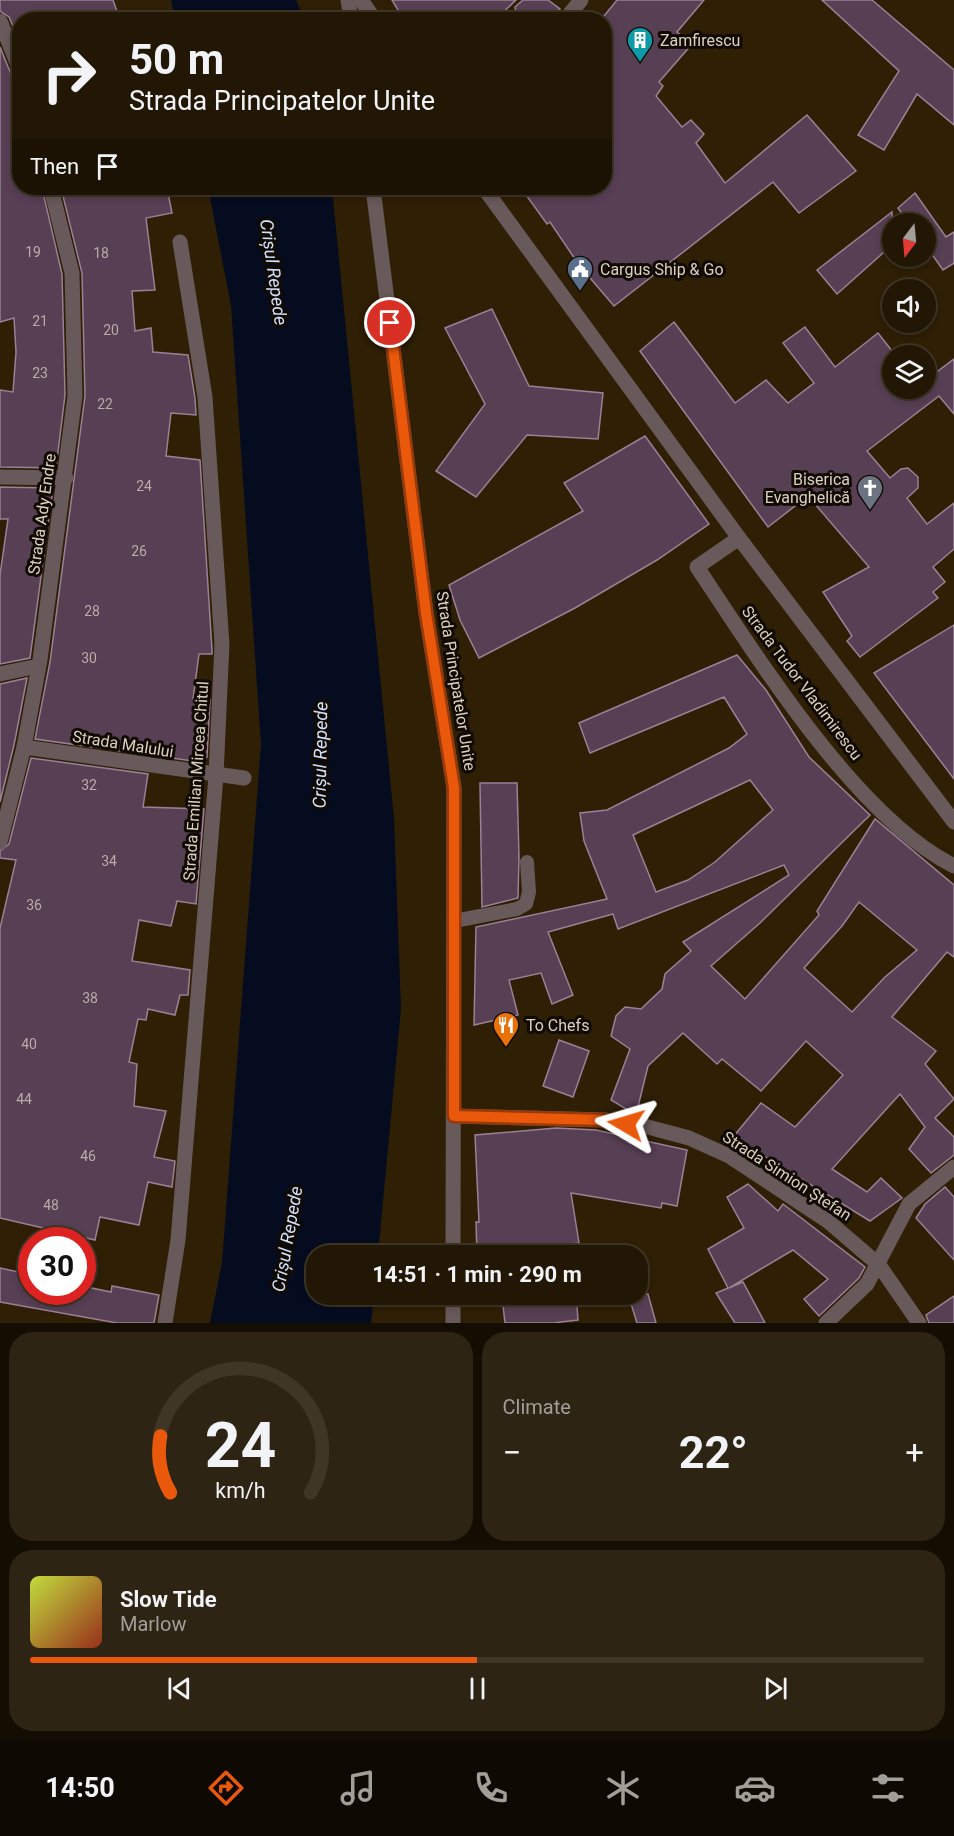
<!DOCTYPE html>
<html lang="en">
<head>
<meta charset="utf-8">
<style>
	body { margin:0; font-family:Roboto,sans-serif; background:#2e2413; color:#f1f3f6; height:100vh; display:flex; flex-direction:column; font-size:22px; white-space:nowrap }
	* { box-sizing:border-box; margin:0 }
	p { font-size:20px; color:#a29f9a }
	.icon { flex:none; width:33px; height:33px; fill:none; stroke:currentColor; stroke-width:2; stroke-linecap:round; stroke-linejoin:round }
	.map { position:relative; height:1323px; overflow:hidden }
	.drawer { display:flex; flex-direction:column; gap:9px; padding:9px; background:#130d02; flex:1 }
	.drawer>* { flex:none }
	.hud { position:absolute; left:12px; top:12px; width:600px; height:183px; border-radius:24px; box-shadow:0 3px 9px #0003,0 0 0 2px #3f3626; background:#221704; color:#f1f3f6; overflow:hidden }
	.needle { width:39px; rotate:196deg }
	.buttons { position:absolute; left:882px; top:213px; display:grid; gap:12px }
	.buttons a { display:grid; place-items:center; width:54px; height:54px; border-radius:50%; background:#221704; box-shadow:0 3px 9px #0003,0 0 0 2px #3f3626; font-size:30px }
	.speed { position:absolute; left:18px; top:1227px; display:flex; gap:12px; font-size:30px; font-weight:700; text-align:center }
	.speed>* { display:grid; place-content:center; width:78px; height:78px; border-radius:50%; background:#221704; box-shadow:0 3px 9px #0003,0 0 0 2px #3f3626; line-height:1 }
	.speed .limit { border:9px solid #d22; background:#fff; color:#111 }
	.pin { position:absolute; display:grid; place-items:center; width:51px; height:51px; color:#fff; margin:-26px; border:3px solid #fff; border-radius:50%; box-shadow:0 2px 6px #0007 }
	.me { position:absolute; width:66px; margin:-33px; rotate:277deg; stroke-linejoin:round; filter:drop-shadow(0 0 4px #0008) }
	.turn { display:flex; align-items:center; gap:21px; height:126px; padding:0 18px; font-size:27px }
	.turn .icon { width:78px; height:78px; stroke-width:2.5 }
	.turn b { display:block; font-size:42px; line-height:51px }
	.then { display:flex; align-items:center; height:57px; padding:0 18px; background:#0003; gap:12px; font-size:22px }
	.big { font-size:45px; font-weight:700; line-height:1.1 }
	.drawer .tile { flex:1; display:flex; flex-direction:column; justify-content:center; gap:9px; min-width:0; padding:0 21px; border-radius:24px; background:#2e2413 }
	.drawer .dial { align-items:center; gap:0 }
	.dial svg { height:156px; overflow:visible; fill:none; stroke:#3f3626; stroke-width:7; stroke-linecap:round; text-anchor:middle }
	.dial text { fill:#f1f3f6; stroke:none }
	.song { display:flex; align-items:center; gap:18px }
	.cover { width:72px; height:72px; border-radius:9px; background:linear-gradient(135deg,hsl(70 70% 55%),hsl(10 70% 35%)) }
	.played { height:6px; border-radius:3px; background:linear-gradient(90deg,#ea580c 50%,#3f3626 50%) }
	.keys { display:flex; justify-content:space-around; direction:ltr }
	.heat { display:flex; justify-content:space-between; align-items:center; font-size:33px; direction:ltr }
	.drawer .tiles { flex:1; display:grid; gap:9px; grid-template-columns:1fr 1fr }
	.tile:last-child { grid-column:span 2 }
	.trip { position:absolute; left:306px; top:1245px; width:342px; height:60px; border-radius:24px; background:#221704; box-shadow:0 3px 9px #0003,0 0 0 2px #3f3626; font-weight:700; line-height:60px; text-align:center }
	.menu { display:flex; height:96px; justify-content:space-around; align-items:center; background:#0e0902; color:#a29f9a }
	.menu .icon { width:42px; height:42px }
	.menu .on { color:#ea580c }
	.menu b { font-size:27px; color:#f1f3f6 }
	.map>svg:first-child { display:block }
	.water { fill:#050c20 }
	.building { fill:#573f54; stroke:#9b8096; stroke-width:1.5; fill-rule:evenodd }
	.lines { fill:none; stroke-linecap:round; stroke-linejoin:round }
	.service { stroke:#68595a; stroke-width:14 }
	.minor { stroke:#68595a; stroke-width:15 }
	.tertiary { stroke:#68595a; stroke-width:15 }
	.route-casing { stroke:#983908; stroke-width:15 }
	.route { stroke:#ea580c; stroke-width:10 }
	.labels { text-anchor:middle; dominant-baseline:central; stroke-width:6; stroke-linejoin:round; paint-order:stroke }
	.number-label { font-size:14px; fill:#baaca6 }
	.poi-label { font-size:16px; fill:#dbd1c2; stroke:#110a03; text-anchor:start }
	.street-label { font-size:16px; fill:#dbd1c2; stroke:#110a03 }
	.water-label { font-size:18px; font-style:italic; fill:#d1e0fe; stroke:#110a03 }
</style>
</head>
<body>
<div class="map">
<svg width="954" height="1323" viewBox="0 0 954 1323">
	<rect width="100%" height="100%" fill="#2e1f05"/>
	<g class="water">
		<polygon points="171,0 296,0 304,19 175,19"/>
		<polygon points="208,188 332,188 394,819 401,1009 378,1255 316,1256 316,1294 374,1295 371,1323 210,1323 222,1263 261,744 231,305"/>
	</g>
	<g class="building">
		<polygon points="0,0 113,0 120,20 20,20 20,43 9,17 0,11"/>
		<polygon points="392,0 516,0 495,20 404,20"/>
		<polygon points="523,0 548,0 560,9 552,20 517,20 515,7"/>
		<polygon points="617,0 704,0 677,32 692,44 659,82 663,86 656,96 682,127 691,120 704,134 696,143 725,183 807,115 856,171 799,213 773,182 614,306 579,265 550,222 547,224 521,188 604,188 604,16"/>
		<polygon points="822,0 872,0 954,70 954,125 917,94 884,150 858,135 899,71"/>
		<polygon points="0,47 11,74 20,80 20,188 42,188 62,274 65,395 56,468 0,467 0,390 13,392 16,352 14,318 0,322"/>
		<polygon points="61,188 167,188 172,213 146,218 155,290 132,291 135,331 151,328 153,352 188,355 195,398 196,415 171,413 166,456 200,460 212,650 212,654 199,654 193,699 210,700 207,757 200,762 35,739 50,662 85,396 82,273"/>
		<polygon points="915,193 946,237 954,232 954,263 943,270 926,246 926,224 909,224 898,208"/>
		<polygon points="892,212 892,245 837,294 817,270"/>
		<polygon points="492,309 529,386 603,393 598,439 527,435 476,497 436,471 485,404 445,328"/>
		<polygon points="674,322 735,403 766,380 788,403 814,383 783,343 805,327 835,367 878,333 896,356 892,356 892,388 926,388 926,380 954,359 954,414 939,396 867,451 890,478 901,469 908,468 918,477 918,488 907,498 927,524 954,503 954,549 933,567 945,582 933,592 938,598 860,657 847,641 852,636 823,592 869,567 808,496 768,527 640,351"/>
		<polygon points="645,436 709,524 657,560 575,608 479,658 460,620 449,585 583,511 564,483"/>
		<polygon points="0,487 53,488 30,658 0,664 0,575 8,519 0,519"/>
		<polygon points="954,625 954,779 874,673"/>
		<path d="M 737,655 L 766,690 L 809,757 L 870,815 L 760,923 L 711,966 L 745,999 L 819,915 L 817,911 L 875,819 L 954,885 L 954,957 L 947,952 L 892,1017 L 936,1051 L 925,1064 L 954,1099 L 935,1118 L 954,1137 L 954,1155 L 931,1173 L 909,1149 L 925,1127 L 900,1094 L 832,1169 L 867,1192 L 881,1178 L 902,1198 L 870,1221 L 733,1137 L 761,1103 L 795,1127 L 843,1075 L 806,1041 L 761,1091 L 722,1059 L 717,1064 L 683,1033 L 648,1066 L 636,1115 L 611,1100 L 630,1049 L 611,1036 L 616,1016 L 625,1007 L 641,1009 L 662,989 L 665,974 L 691,951 L 683,942 L 789,875 L 784,865 L 618,929 L 613,914 L 548,932 L 573,995 L 552,1004 L 541,973 L 509,980 L 518,1015 L 474,1025 L 476,927 L 607,899 L 584,841 L 580,813 L 607,810 L 729,748 L 747,734 L 724,697 L 590,753 L 579,723 ZM 750,780 L 773,810 L 715,862 L 688,880 L 656,892 L 633,835 ZM 859,902 L 917,950 L 885,977 L 852,1012 L 804,968 L 842,926 Z"/>
		<polygon points="27,678 14,745 0,802 0,684"/>
		<polygon points="31,758 148,774 143,807 204,809 196,904 177,901 171,926 139,920 132,961 190,970 188,995 180,995 175,1015 148,1009 146,1020 138,1019 129,1062 137,1064 134,1106 166,1111 154,1157 175,1161 172,1187 148,1182 139,1225 100,1217 95,1240 0,1218 0,928 16,860 0,858 0,851 9,844"/>
		<polygon points="480,783 517,783 519,857 518,898 482,907"/>
		<polygon points="559,1040 589,1051 573,1097 543,1086"/>
		<polygon points="556,1128 596,1130 687,1150 677,1206 662,1203 661,1208 571,1193 579,1243 536,1249 537,1256 477,1256 476,1222 479,1222 475,1135"/>
		<polygon points="748,1184 778,1211 783,1204 865,1267 859,1278 819,1316 804,1299 828,1279 793,1250 729,1288 743,1282 765,1323 735,1323 716,1293 728,1288 708,1249 744,1228 727,1197"/>
		<polygon points="945,1187 954,1197 954,1260 916,1218 925,1204"/>
		<polygon points="0,1268 32,1275 32,1292 82,1292 82,1286 111,1292 112,1286 159,1295 154,1323 117,1323 0,1302"/>
		<polygon points="525,1294 576,1294 578,1320 553,1323 505,1323 502,1297"/>
		<polygon points="628,1294 648,1294 656,1323 637,1323"/>
		<polygon points="954,1296 954,1323 929,1323 926,1315"/>
	</g>
	<g class="lines">
		<polyline class="service" points="454,921 517,909 526,904 529,892 527,862"/>
		<g class="minor">
			<polyline points="348,0 351,20"/>
			<polyline points="565,20 581,0"/>
			<polyline points="0,21 20,70"/>
			<polyline points="373,188 426,613 454,788 453,1256"/>
			<polyline points="0,477 66,478"/>
			<path d="M 739,538 L 697,567 C 758,658 856,817 954,866"/>
			<polyline points="0,674 38,666"/>
			<polyline points="24,747 244,778"/>
			<polyline points="0,842 24,747 40,660 75,396 72,273 51,188"/>
			<polyline points="454,1116 605,1120 648,1127 689,1138 729,1156 829,1222 879,1265 919,1323"/>
			<polyline points="165,1323 178,1240 216,776 222,644 205,397 180,242"/>
			<polyline points="453,1323 453,1294"/>
			<polyline points="826,1323 867,1284 909,1204 954,1167"/>
		</g>
		<g class="tertiary">
			<polyline points="361,0 375,20"/>
			<polyline points="484,188 739,538 954,822"/>
		</g>
	</g>
	<g class="lines">
		<g class="route-casing">
			<polyline id="route" points="390,323 426,613 454,788 454,1116 604,1120 626,1124"/>
		</g>
		<use href="#route" class="route"/>
	</g>
	<defs>
		<g id="building-pin" transform="scale(1.35)"><path d="M0 17L-7.5 6A9.5 9.5 0 1 1 7.5 6Z" fill="#0f9aa8" stroke="#110a03"/><path d="M-4-6H4V6H1V3H-1V6H-4ZM-2.5-4.3h1.7v1.8h-1.7ZM.8-4.3h1.7v1.8H.8ZM-2.5-1h1.7V.8h-1.7ZM.8-1h1.7V.8H.8Z" fill="#fff"/></g>
		<g id="civic-pin" transform="scale(1.35)"><path d="M0 17L-7.5 6A9.5 9.5 0 1 1 7.5 6Z" fill="#5c6f8a" stroke="#110a03"/><path d="M-.6-6.5H3V-4.5H.6V-3L4-1V1h2V6H-6V1h2V-1L-.6-3ZM-1.2 2.5V6h2.4V2.5Z" fill="#fff"/></g>
		<g id="church-pin" transform="scale(1.35)"><path d="M0 17L-7.5 6A9.5 9.5 0 1 1 7.5 6Z" fill="#6b7280" stroke="#110a03"/><path d="M-1.2-6h2.4v3.5h3.3v2.4h-3.3V6h-2.4V-.1h-3.3v-2.4h3.3Z" fill="#fff"/></g>
		<g id="restaurant-pin" transform="scale(1.35)"><path d="M0 17L-7.5 6A9.5 9.5 0 1 1 7.5 6Z" fill="#e8710a" stroke="#110a03"/><path d="M-5-6h1v4h1v-4h1v4h1v-4h1v5L-1.5 .5V6h-2V.5L-5-1ZM5-6V6H3V1.5H1.5Q1.5-4 5-6Z" fill="#fff"/></g>
	</defs>
	<g fill-rule="evenodd">
		<use href="#building-pin" x="640" y="40"/>
		<use href="#civic-pin" x="580" y="269"/>
		<use href="#church-pin" x="870" y="488"/>
		<use href="#restaurant-pin" x="506" y="1025"/>
	</g>
	<g class="labels">
		<g class="number-label">
			<text x="33" y="252">19</text>
			<text x="101" y="253">18</text>
			<text x="40" y="321">21</text>
			<text x="111" y="330">20</text>
			<text x="40" y="373">23</text>
			<text x="105" y="404">22</text>
			<text x="144" y="486">24</text>
			<text x="139" y="551">26</text>
			<text x="92" y="611">28</text>
			<text x="89" y="658">30</text>
			<text x="89" y="785">32</text>
			<text x="109" y="861">34</text>
			<text x="34" y="905">36</text>
			<text x="90" y="998">38</text>
			<text x="29" y="1044">40</text>
			<text x="24" y="1099">44</text>
			<text x="88" y="1156">46</text>
			<text x="51" y="1205">48</text>
		</g>
		<g class="poi-label">
			<text x="660" y="40">Zamfirescu</text>
			<text x="600" y="269">Cargus Ship &amp; Go</text>
			<text x="850" y="479" text-anchor="end">Biserica<tspan x="850" dy="18">Evanghelică</tspan></text>
			<text x="526" y="1025">To Chefs</text>
		</g>
		<g class="street-label">
			<text transform="translate(42 514) rotate(-82)">Strada Ady Endre</text>
			<text transform="translate(456 681) rotate(81)">Strada Principatelor Unite</text>
			<text transform="translate(802 683) rotate(53)">Strada Tudor Vladimirescu</text>
			<text transform="translate(123 744) rotate(9)">Strada Malului</text>
			<text transform="translate(196 781) rotate(-86)">Strada Emilian Mircea Chitul</text>
			<text transform="translate(787 1176) rotate(33)">Strada Simion Ștefan</text>
		</g>
		<g class="water-label">
			<text transform="translate(274 272) rotate(82)">Crișul Repede</text>
			<text transform="translate(320 755) rotate(-89)">Crișul Repede</text>
			<text transform="translate(287 1239) rotate(-80)">Crișul Repede</text>
		</g>
	</g>
</svg>
<div class="buttons">
<a><svg class="needle" viewBox="-14 -14 28 28"><path d="M0-13l5 13h-10z" fill="#e53935"/><path d="M0 13l5-13h-10z" fill="#a29f9a"/></svg></a>
<a><svg class="icon" aria-label="sound" viewBox="0 0 24 24"><path d="M4 9h4l5-4v14l-5-4H4zM17 9q2 3 0 6"/></svg></a>
<a><svg class="icon" aria-label="layers" viewBox="0 0 24 24"><path d="M12 4l9 5-9 5-9-5zM3 14l9 5 9-5"/></svg></a>
</div>
<div class="speed"><div class="limit">30</div></div>
<div class="pin" style="left:390px;top:323px;background:#d93025"><svg class="icon" aria-label="arrive" viewBox="0 0 24 24"><path d="M6 21V4h12l-3 4 3 4H6"/></svg></div>
<svg class="me" style="left:626px;top:1124px" viewBox="-20 -20 40 40"><path d="M0-17L14 15 0 8-14 15z" fill="#ea580c" stroke="#fff" stroke-width="4"/></svg>
<div class="trip">14:51 · 1 min · 290 m</div>
<div class="hud">
<div class="turn"><svg class="icon" aria-label="right" viewBox="0 0 24 24"><path d="M7 20v-9h11M14 6l5 5-5 5"/></svg><div><b>50 m</b>Strada Principatelor Unite</div></div>
<div class="then">Then<svg class="icon" aria-label="arrive" viewBox="0 0 24 24"><path d="M6 21V4h12l-3 4 3 4H6"/></svg></div>
</div>
</div>
<section class="drawer">
<div class="tiles">
<div class="tile dial"><svg viewBox="0 0 100 80">
<path d="M14 69A42 42 0 1 1 86 69"/>
<path d="M14 69A42 42 0 0 1 9 40" stroke="#ea580c"/>
<text x="50" y="56" font-size="32" font-weight="700">24</text>
<text x="50" y="72" font-size="11">km/h</text>
</svg></div>
<div class="tile"><p>Climate</p>
<div class="heat"><a>−</a><b class="big">22°</b><a>+</a></div>
</div>
<div class="tile">
<div class="song"><i class="cover"></i><div><b>Slow Tide</b><p>Marlow</p></div></div>
<div class="played"></div>
<div class="keys"><svg class="icon" aria-label="previous" viewBox="0 0 24 24"><path d="M18 5L8 12l10 7zM5 5v14"/></svg><svg class="icon" aria-label="pause" viewBox="0 0 24 24"><path d="M8 5v14M16 5v14"/></svg><svg class="icon" aria-label="next" viewBox="0 0 24 24"><path d="M6 5l10 7-10 7zM19 5v14"/></svg></div>
</div>
</div>
</section>
<nav class="menu">
<b>14:50</b>
<svg class="icon on" aria-label="directions" viewBox="0 0 24 24"><path d="M12 3l9 9-9 9-9-9zM9 14v-3h6M13 9l2 2-2 2"/></svg>
<svg class="icon" aria-label="music" viewBox="0 0 24 24"><path d="M9 18V5l10-2v13"/><circle cx="6" cy="18" r="3"/><circle cx="16" cy="16" r="3"/></svg>
<svg class="icon" aria-label="phone" viewBox="0 0 24 24"><path d="M5 4h4l2 5-3 2q2 4 5 5l2-3 5 2v4C11 20 4 13 5 4z"/></svg>
<svg class="icon" aria-label="climate" viewBox="0 0 24 24"><path d="M12 3v18M4 7l16 10M4 17L20 7"/></svg>
<svg class="icon" aria-label="car" viewBox="0 0 24 24"><path d="M5 17H2v-5l4-1 3-4h7l3 4 3 1v5h-3M9 17h6M6 11h13"/><circle cx="7" cy="17" r="2"/><circle cx="17" cy="17" r="2"/></svg>
<svg class="icon" aria-label="filters" viewBox="0 0 24 24"><path d="M4 7h16M4 17h16"/><circle cx="9" cy="7" r="2"/><circle cx="15" cy="17" r="2"/></svg>
</nav>
</body>
</html>
